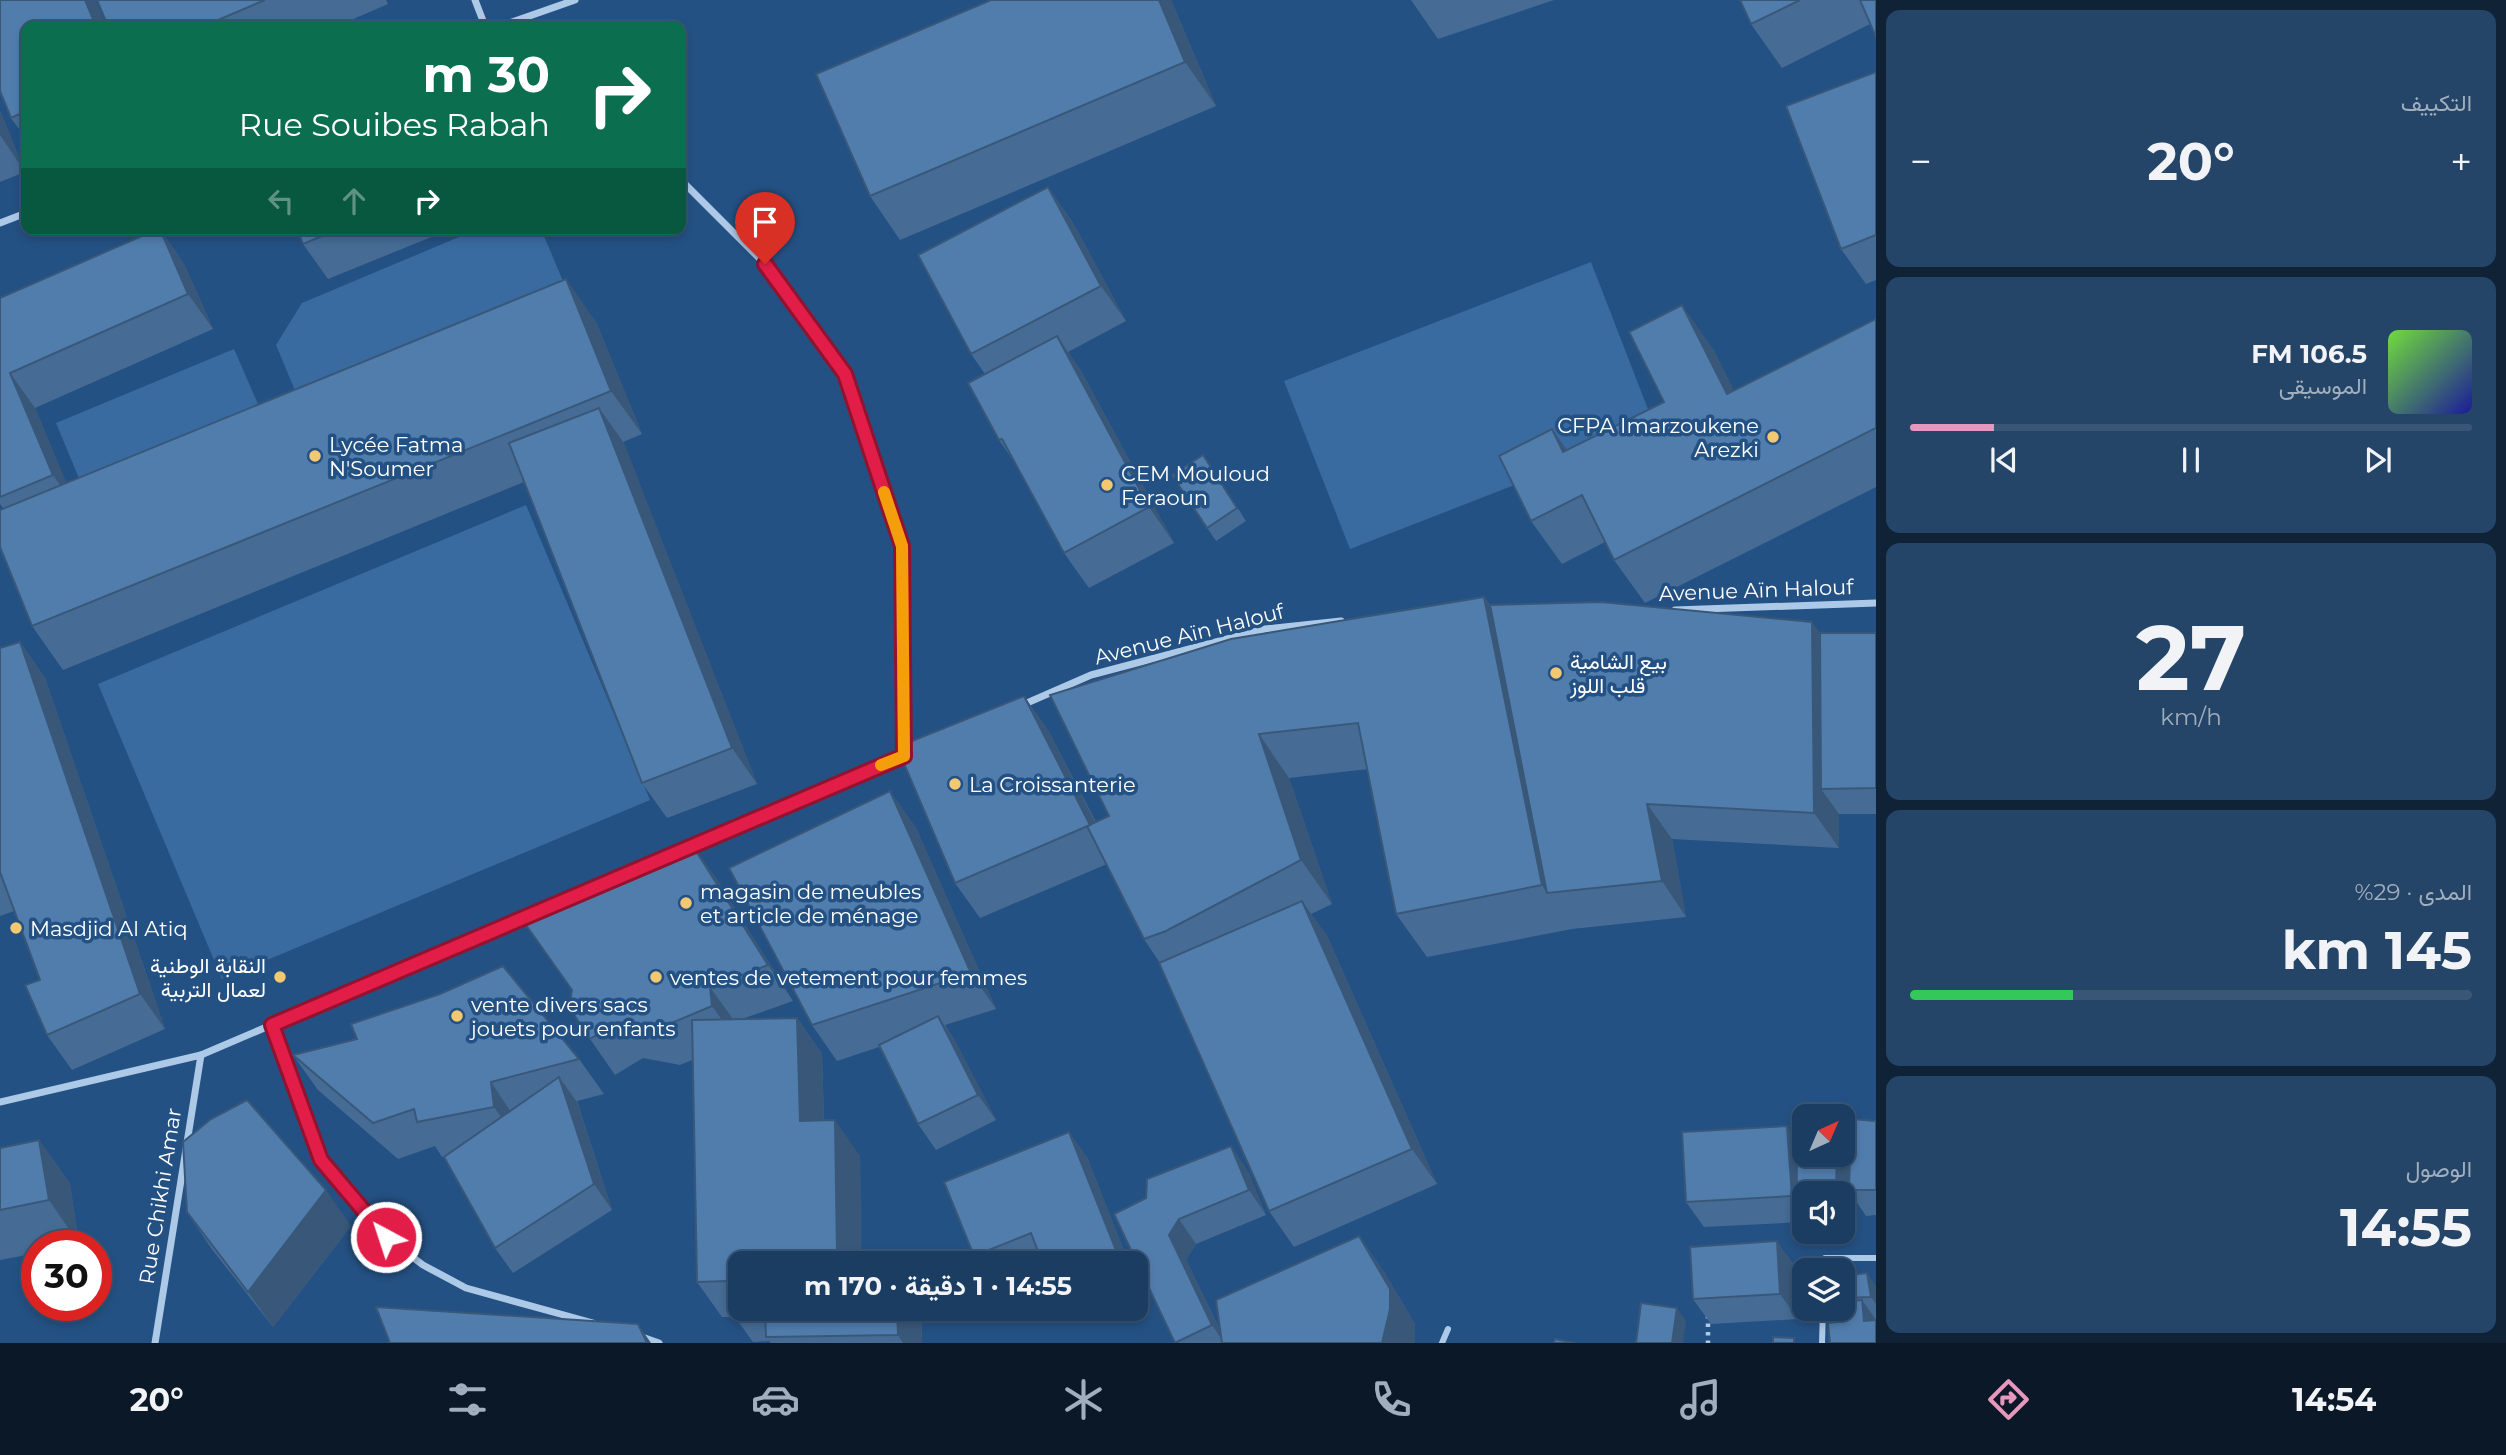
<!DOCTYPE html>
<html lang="ar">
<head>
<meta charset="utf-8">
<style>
	body { margin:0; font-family:Montserrat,Vazirmatn,sans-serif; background:#244468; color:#f1f3f6; direction:rtl; height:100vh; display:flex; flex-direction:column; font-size:26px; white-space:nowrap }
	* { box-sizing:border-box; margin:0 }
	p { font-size:23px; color:#a0aebe }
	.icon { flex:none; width:38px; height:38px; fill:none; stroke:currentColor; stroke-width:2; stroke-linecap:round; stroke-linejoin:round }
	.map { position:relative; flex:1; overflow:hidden; direction:ltr }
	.details { display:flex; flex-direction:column; gap:10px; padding:10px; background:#0f2236; width:630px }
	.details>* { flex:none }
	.hud { position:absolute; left:21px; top:21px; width:665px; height:214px; border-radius:14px; box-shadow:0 4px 10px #0003,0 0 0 2px #395677; direction:rtl; background:#0b6e4f; color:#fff; overflow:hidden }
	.needle { width:46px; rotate:44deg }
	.tools { position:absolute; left:1792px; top:1104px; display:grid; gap:14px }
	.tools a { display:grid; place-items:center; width:63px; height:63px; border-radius:14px; background:#1b3d62; box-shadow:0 4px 10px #0003,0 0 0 2px #395677; font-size:35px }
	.speed { position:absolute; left:21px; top:1230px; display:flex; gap:14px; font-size:35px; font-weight:700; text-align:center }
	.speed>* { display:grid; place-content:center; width:91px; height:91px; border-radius:50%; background:#1b3d62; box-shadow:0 4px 10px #0003,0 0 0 2px #395677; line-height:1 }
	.speed .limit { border:10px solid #d22; background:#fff; color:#111 }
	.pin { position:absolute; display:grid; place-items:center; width:60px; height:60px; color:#fff; margin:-72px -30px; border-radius:50% 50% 50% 0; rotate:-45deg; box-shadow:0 0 7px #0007 }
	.pin .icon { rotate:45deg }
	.me { position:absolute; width:77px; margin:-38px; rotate:320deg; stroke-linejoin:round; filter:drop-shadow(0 0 5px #0008) }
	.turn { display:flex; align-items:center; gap:24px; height:147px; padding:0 21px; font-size:32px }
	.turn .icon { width:91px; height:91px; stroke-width:2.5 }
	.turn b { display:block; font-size:49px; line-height:60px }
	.lanes { display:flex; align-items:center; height:66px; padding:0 21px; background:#0003; justify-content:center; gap:35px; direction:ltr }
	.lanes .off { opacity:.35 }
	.big { font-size:52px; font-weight:700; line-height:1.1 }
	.details .widget { flex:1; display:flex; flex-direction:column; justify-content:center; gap:10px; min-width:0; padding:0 24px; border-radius:14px; background:#244468 }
	.details .dial { align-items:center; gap:0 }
	.dial b { font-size:91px; line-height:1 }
	.song { display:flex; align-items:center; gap:21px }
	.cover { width:84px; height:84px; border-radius:10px; background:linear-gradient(135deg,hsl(100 70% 55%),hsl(240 70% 35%)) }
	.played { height:7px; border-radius:4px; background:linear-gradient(90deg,#e797bd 15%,#395677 15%) }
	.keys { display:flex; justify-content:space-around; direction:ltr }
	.heat { display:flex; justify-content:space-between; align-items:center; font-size:38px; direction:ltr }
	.charge { height:10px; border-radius:5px; background:linear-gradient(90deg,#34c759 29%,#395677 0) }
	.trip { position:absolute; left:728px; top:1251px; width:420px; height:70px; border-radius:14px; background:#1b3d62; box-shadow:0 4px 10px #0003,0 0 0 2px #395677; font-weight:700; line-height:70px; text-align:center; direction:rtl }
	.dock { display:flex; height:112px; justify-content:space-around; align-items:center; background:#0b1827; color:#a0aebe }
	.dock .icon { width:49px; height:49px }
	.dock .current { color:#e797bd }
	.dock b { font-size:32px; color:#f1f3f6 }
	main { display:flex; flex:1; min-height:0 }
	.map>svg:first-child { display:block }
	.green { fill:#396ba0 }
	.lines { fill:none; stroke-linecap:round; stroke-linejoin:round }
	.path { stroke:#adc9e8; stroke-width:4.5; stroke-dasharray:3.5 5; stroke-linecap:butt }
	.pedestrian { stroke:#adc9e8; stroke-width:6 }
	.minor { stroke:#adc9e8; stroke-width:7 }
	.wall { fill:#466c95 }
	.shaded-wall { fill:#395879 }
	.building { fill:#517dad; stroke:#395879; stroke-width:2 }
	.route-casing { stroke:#92132f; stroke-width:18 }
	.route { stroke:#e11d48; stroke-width:12 }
	.slow { stroke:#f59e0b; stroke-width:12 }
	.poi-dot { fill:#f2c871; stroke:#245183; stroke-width:2.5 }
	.labels { text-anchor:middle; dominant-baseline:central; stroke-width:7; stroke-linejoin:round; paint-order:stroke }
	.poi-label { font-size:21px; fill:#fff; stroke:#245183; text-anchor:start }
	.street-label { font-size:21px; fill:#fff; stroke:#245183 }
</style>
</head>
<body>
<main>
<section class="details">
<div class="widget"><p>التكييف</p>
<div class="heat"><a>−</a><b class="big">20°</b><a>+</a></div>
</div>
<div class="widget">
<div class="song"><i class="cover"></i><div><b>106.5 FM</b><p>الموسيقى</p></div></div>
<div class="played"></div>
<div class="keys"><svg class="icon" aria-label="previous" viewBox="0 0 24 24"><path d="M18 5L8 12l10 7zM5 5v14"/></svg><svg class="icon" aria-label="pause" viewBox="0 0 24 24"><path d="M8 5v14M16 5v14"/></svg><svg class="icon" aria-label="next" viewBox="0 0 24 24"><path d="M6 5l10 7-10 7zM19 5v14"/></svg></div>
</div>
<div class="widget dial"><b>27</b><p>km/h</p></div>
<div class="widget"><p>المدى · 29%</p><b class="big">145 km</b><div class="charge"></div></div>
<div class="widget"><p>الوصول</p><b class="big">14:55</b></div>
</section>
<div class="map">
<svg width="1876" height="1343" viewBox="0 0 1876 1343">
	<rect width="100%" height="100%" fill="#245183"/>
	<g class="green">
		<polygon points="478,229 541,229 571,300 304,412 276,345 302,303"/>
		<polygon points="1591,262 1656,430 1350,549 1284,381"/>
		<polygon points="234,349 270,432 91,507 56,423"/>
		<polygon points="526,505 650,800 222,979 98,684"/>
	</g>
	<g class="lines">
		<polyline class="path" points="1708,1315 1708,1343"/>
		<g class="pedestrian">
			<polyline points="1824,1270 1825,1258 1876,1258"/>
			<polyline points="1442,1343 1448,1329"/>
			<polyline points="1822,1343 1823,1309"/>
		</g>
		<g class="minor">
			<polyline points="475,0 485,26"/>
			<polyline points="501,26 575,0"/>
			<polyline points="681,180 765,264 845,374 902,546 903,752"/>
			<polyline points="0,223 26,213"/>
			<polyline points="1675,610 1876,603"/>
			<polyline points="1020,706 1091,675 1265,629 1341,621"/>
			<polyline points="685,849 909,754"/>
			<polyline points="272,1025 322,1160 386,1237 423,1265 466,1288 593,1323"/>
			<polyline points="0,1102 201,1055 529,915"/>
			<polyline points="642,1337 659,1343"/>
			<polyline points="155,1343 201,1055"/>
		</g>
	</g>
	<g class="wall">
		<polygon points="0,0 95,0 106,26 26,26 26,139 11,118"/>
		<polygon points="97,0 386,0 388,4 337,26 108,26"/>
		<polygon points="1171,0 1216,106 900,240 870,196"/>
		<polygon points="1411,0 1554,0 1438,39"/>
		<polygon points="1740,0 1876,0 1870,24 1782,68 1751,24"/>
		<polygon points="1876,72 1876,280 1866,284 1841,249"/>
		<polygon points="0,111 25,172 0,182"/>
		<polygon points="1048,187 1073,223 1126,321 1068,352 1081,371 1174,543 1089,588 1064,553 1015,463 999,440 985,374 971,354"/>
		<polygon points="160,229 184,264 213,329 35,408 66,483 596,322 642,434 623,442 757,784 667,818 642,783 524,482 63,670 32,626 3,508 0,504 0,298"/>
		<polygon points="297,229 451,229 328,279 303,244"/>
		<polygon points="1876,319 1876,487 1645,603 1614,560 1605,542 1562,564 1531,521 1552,429 1567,450 1664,402 1713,349 1734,391"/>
		<polygon points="1212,468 1246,521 1216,541 1172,475"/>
		<polygon points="1484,597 1490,605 1820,633 1876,633 1876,814 1839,814 1839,848 1672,839 1686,917 1572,929 1427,957 1396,914 1368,769 1289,778 1332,904 1311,914 1327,936 1437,1184 1294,1247 1269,1211 1160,963 1144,939 1107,864 980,918 955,883 1024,696 1049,732 1096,822 1109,816"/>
		<polygon points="20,642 45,678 165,1029 72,1070 47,1035 40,980 14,911 0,916 0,648"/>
		<polygon points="915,826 996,1009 945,1025 955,1041 996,1120 936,1150 918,1124 879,1047 837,1061 812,1025"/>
		<polygon points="714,875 793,1001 742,1019 797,1018 822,1054 824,1120 860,1156 861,1253 896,1252 904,1264 740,1264 740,1309 921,1309 922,1343 771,1343 769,1341 753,1342 735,1317 722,1317 697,1282 692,1060 680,1065 643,1058 615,1075 590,1039"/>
		<polygon points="293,1055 579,1059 604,1094 577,1101 612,1210 513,1273 495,1248 444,1157 442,1157 435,1146 398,1159 318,1090"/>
		<polygon points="1876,1121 1876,1215 1866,1216 1854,1198 1854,1212 1843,1212 1843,1194 1804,1194 1804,1222 1704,1227 1686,1202 1796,1139 1850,1135"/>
		<polygon points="39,1140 70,1184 79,1244 69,1246 37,1246 37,1253 0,1260 0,1148"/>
		<polygon points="1087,1157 1129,1264 1043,1264 1042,1261 1036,1264 979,1264 974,1256"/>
		<polygon points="1248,1171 1266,1215 1196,1244 1186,1260 1221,1332 1359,1236 1384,1272 1415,1324 1415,1343 1175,1343 1146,1198"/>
		<polygon points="187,1212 351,1226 273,1327 211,1248"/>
		<polygon points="1795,1266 1798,1319 1711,1324 1693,1299"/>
		<polygon points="1843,1276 1876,1286 1876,1343 1833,1322 1824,1309 1843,1309"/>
	</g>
	<g class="shaded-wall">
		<polygon points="85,0 95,0 106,26 96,26"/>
		<polygon points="1159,0 1171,0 1216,106 1185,62"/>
		<polygon points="0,111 25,172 0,135"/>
		<polygon points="1048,187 1073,223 1126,321 1101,286"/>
		<polygon points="160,229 184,264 213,329 188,294"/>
		<polygon points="566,279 596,322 642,434 611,391"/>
		<polygon points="1682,305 1713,349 1758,438 1727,394"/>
		<polygon points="1057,336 1081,371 1174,543 1149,507"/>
		<polygon points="10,373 35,408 78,511 53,475"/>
		<polygon points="599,408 624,443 757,784 732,748"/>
		<polygon points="1552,429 1583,473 1563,452"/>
		<polygon points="1484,597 1515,641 1547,893 1542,885"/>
		<polygon points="1812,622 1837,658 1821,789 1839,814 1839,848 1814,813"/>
		<polygon points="20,642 45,678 165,1029 140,994"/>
		<polygon points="1024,696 1049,732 1115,861 1090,825"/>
		<polygon points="1259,734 1289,778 1332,904 1301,860"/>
		<polygon points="890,791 915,826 996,1009 971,973"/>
		<polygon points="1647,804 1672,839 1686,917 1662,881"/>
		<polygon points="689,840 714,875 793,1001 768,965"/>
		<polygon points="1302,901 1327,936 1437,1184 1412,1149"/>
		<polygon points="710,987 735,1022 737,1041 712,1006"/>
		<polygon points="938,1016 955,1041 996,1120 978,1095"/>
		<polygon points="797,1018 822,1054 825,1156 800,1121"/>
		<polygon points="559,1077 577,1102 612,1210 594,1184"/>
		<polygon points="491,1082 515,1118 519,1142 494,1107"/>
		<polygon points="835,1120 860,1156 861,1264 837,1254"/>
		<polygon points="1843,1125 1855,1143 1849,1190 1854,1198 1854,1212 1843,1196 1843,1194 1841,1194 1836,1186 1837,1155 1843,1155"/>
		<polygon points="1787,1126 1804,1150 1797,1188 1804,1199 1804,1214 1792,1196"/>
		<polygon points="1069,1132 1087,1157 1129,1264 1125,1264 1117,1253"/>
		<polygon points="39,1140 70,1184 79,1244 49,1200"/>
		<polygon points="1231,1146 1248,1171 1266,1215 1249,1190"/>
		<polygon points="326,1190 351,1226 273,1327 248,1292"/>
		<polygon points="1179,1219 1196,1244 1186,1260 1226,1343 1224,1343 1212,1325 1169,1235"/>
		<polygon points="1359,1236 1384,1272 1415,1324 1415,1343 1382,1343"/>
		<polygon points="1777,1241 1795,1266 1798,1319 1780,1294"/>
		<polygon points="896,1252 904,1264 896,1264"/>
		<polygon points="1867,1273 1876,1286 1876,1304 1871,1297"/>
		<polygon points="1862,1300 1876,1320 1864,1321"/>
		<polygon points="1677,1308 1686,1321 1683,1343 1672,1343"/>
		<polygon points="897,1309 921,1309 922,1343 903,1343 898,1335"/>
		<polygon points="638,1324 651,1343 647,1343"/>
	</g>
	<g class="building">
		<polygon points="0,0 85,0 96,26 26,26 26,111 11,118 0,91"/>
		<polygon points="97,0 265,0 204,26 108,26"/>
		<polygon points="991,0 1159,0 1185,62 870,196 816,74"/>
		<polygon points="1740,0 1800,0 1751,24"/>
		<polygon points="1860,0 1876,0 1876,37"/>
		<polygon points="1876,72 1876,235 1841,249 1786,106"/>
		<polygon points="1048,187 1101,286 971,354 918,255"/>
		<polygon points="158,229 160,229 188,294 10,373 53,475 0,497 0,298"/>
		<polygon points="297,229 339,229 303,244"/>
		<polygon points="566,279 611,391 32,626 0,547 0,510"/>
		<polygon points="1682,305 1727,394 1876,319 1876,428 1614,560 1582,495 1531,521 1499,456 1552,429 1563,452 1664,402 1629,332"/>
		<polygon points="1057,336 1149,507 1064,553 1002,439 999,440 968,383"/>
		<polygon points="599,408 732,748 642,783 509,443"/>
		<polygon points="1203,455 1237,508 1207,528 1172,475"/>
		<polygon points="1484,597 1542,885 1396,914 1358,723 1259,734 1301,860 1166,931 1144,939 1087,826 1109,816 1050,695 1231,639"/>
		<polygon points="1601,602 1812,622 1814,813 1647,804 1662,881 1547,893 1490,605"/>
		<polygon points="1820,633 1876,633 1876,788 1821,789"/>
		<polygon points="20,642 140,994 47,1035 25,985 40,980 0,872 0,648"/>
		<polygon points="1024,696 1090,825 955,883 897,747"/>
		<polygon points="890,791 971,973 812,1025 729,868"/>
		<polygon points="689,840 768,965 710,987 712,1006 655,1030 618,1022 590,1039 569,1007 572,990 521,918"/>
		<polygon points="1302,901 1412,1149 1269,1211 1159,963"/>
		<polygon points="503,966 579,1059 491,1082 494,1107 417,1122 414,1109 373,1123 293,1055 357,1039 351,1024 440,994"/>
		<polygon points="938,1016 978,1095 918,1124 879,1045"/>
		<polygon points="797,1018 800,1121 835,1120 837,1254 896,1252 896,1264 740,1264 740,1306 728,1306 727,1281 697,1282 692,1020"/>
		<polygon points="559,1077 594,1184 495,1248 444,1157"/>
		<polygon points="247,1100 326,1190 248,1292 187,1212 183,1142 211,1119"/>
		<polygon points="1796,1117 1804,1117 1804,1155 1837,1155 1836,1186 1797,1188"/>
		<polygon points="1851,1119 1876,1121 1876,1190 1849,1190"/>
		<polygon points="1787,1126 1792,1196 1686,1202 1682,1132"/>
		<polygon points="1069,1132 1117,1253 1090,1264 1043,1264 1031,1233 974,1256 944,1182"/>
		<polygon points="39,1140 49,1200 0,1210 0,1148"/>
		<polygon points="1231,1146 1249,1190 1179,1219 1169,1235 1212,1325 1175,1343 1114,1214 1146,1198 1147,1179"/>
		<polygon points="1359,1236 1390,1289 1390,1309 1382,1343 1222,1343 1216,1300"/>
		<polygon points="1777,1241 1780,1294 1693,1299 1690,1247"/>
		<polygon points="1867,1273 1871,1297 1843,1298 1843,1276"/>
		<polygon points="1862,1300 1864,1321 1876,1320 1876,1343 1830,1343 1828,1323 1838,1322 1833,1309 1843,1309 1843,1302"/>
		<polygon points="1641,1303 1677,1308 1672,1343 1636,1343"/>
		<polygon points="376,1307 638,1324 647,1343 390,1343"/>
		<polygon points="765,1309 897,1309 898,1335 766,1337"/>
		<polygon points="1773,1337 1794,1338 1794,1343 1773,1343"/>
		<polygon points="1555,1339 1575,1343 1554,1343"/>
	</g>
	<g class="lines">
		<g class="route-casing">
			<polyline id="route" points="386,1237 321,1160 272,1025 904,756 902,546 845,374 765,264"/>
		</g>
		<use href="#route" class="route"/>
		<polyline class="slow" points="881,765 904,756 902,546 884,492"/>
	</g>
	<g class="poi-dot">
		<circle cx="1773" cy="437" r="7"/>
		<circle cx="315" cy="456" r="7"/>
		<circle cx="1107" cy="485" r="7"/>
		<circle cx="1556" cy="673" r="7"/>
		<circle cx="955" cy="784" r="7"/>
		<circle cx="686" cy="903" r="7"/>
		<circle cx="16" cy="928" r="7"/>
		<circle cx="280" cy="977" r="7"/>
		<circle cx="656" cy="977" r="7"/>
		<circle cx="457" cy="1016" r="7"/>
	</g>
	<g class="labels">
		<g class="poi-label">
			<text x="1759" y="425" text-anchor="end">CFPA Imarzoukene<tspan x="1759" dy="24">Arezki</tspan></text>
			<text x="329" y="444">Lycée Fatma<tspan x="329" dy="24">N'Soumer</tspan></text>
			<text x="1121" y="473">CEM Mouloud<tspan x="1121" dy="24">Feraoun</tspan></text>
			<text x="1570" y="661">بيع الشامية<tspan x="1570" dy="24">قلب اللوز</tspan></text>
			<text x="969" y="784">La Croissanterie</text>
			<text x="700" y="891">magasin de meubles<tspan x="700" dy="24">et article de ménage</tspan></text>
			<text x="30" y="928">Masdjid Al Atiq</text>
			<text x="266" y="965" text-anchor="end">النقابة الوطنية<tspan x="266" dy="24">لعمال التربية</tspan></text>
			<text x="670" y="977">ventes de vetement pour femmes</text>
			<text x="471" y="1004">vente divers sacs<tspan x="471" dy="24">jouets pour enfants</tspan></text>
		</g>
		<g class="street-label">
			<text transform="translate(1756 590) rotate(-2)">Avenue Aïn Halouf</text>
			<text transform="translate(1189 634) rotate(-14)">Avenue Aïn Halouf</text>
			<text transform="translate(160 1196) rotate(-81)">Rue Chikhi Amar</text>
		</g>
	</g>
</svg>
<div class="tools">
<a><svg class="needle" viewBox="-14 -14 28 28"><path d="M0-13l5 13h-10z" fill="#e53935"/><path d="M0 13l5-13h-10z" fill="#a0aebe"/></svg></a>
<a><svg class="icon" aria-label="sound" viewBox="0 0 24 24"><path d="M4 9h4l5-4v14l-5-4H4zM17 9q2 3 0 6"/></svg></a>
<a><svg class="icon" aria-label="layers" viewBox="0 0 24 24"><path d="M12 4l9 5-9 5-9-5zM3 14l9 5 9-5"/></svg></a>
</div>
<div class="speed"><div class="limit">30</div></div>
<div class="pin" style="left:765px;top:264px;background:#d93025"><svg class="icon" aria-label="arrive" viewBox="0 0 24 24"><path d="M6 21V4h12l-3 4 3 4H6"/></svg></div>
<svg class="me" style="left:386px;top:1237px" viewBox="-20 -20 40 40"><circle r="17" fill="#e11d48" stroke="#fff" stroke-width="3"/><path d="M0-11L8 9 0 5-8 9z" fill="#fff"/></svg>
<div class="trip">14:55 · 1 دقيقة · 170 m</div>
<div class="hud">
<div class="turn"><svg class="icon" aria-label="right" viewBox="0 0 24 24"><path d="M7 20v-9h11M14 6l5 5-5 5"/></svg><div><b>30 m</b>Rue Souibes Rabah</div></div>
<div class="lanes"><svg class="icon off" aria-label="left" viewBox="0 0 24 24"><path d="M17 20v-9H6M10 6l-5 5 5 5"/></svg><svg class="icon off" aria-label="ahead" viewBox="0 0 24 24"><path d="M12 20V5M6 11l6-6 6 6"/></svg><svg class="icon" aria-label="right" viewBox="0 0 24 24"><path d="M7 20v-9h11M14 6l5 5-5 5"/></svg></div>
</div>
</div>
</main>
<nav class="dock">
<b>14:54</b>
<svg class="icon current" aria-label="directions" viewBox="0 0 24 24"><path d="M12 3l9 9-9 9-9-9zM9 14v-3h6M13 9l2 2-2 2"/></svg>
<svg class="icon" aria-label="music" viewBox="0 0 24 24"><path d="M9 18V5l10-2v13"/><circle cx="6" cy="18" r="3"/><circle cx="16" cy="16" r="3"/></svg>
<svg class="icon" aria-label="phone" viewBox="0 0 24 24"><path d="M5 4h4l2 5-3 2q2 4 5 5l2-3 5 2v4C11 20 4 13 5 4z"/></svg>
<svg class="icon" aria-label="climate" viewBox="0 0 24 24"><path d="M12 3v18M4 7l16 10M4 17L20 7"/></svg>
<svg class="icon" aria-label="car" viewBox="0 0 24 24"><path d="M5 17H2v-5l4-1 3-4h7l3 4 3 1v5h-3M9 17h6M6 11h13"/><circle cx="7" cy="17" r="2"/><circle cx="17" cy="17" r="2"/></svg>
<svg class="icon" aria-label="filters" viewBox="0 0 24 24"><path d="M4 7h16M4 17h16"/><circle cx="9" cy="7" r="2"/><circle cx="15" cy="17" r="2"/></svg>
<b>20°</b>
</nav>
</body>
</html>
